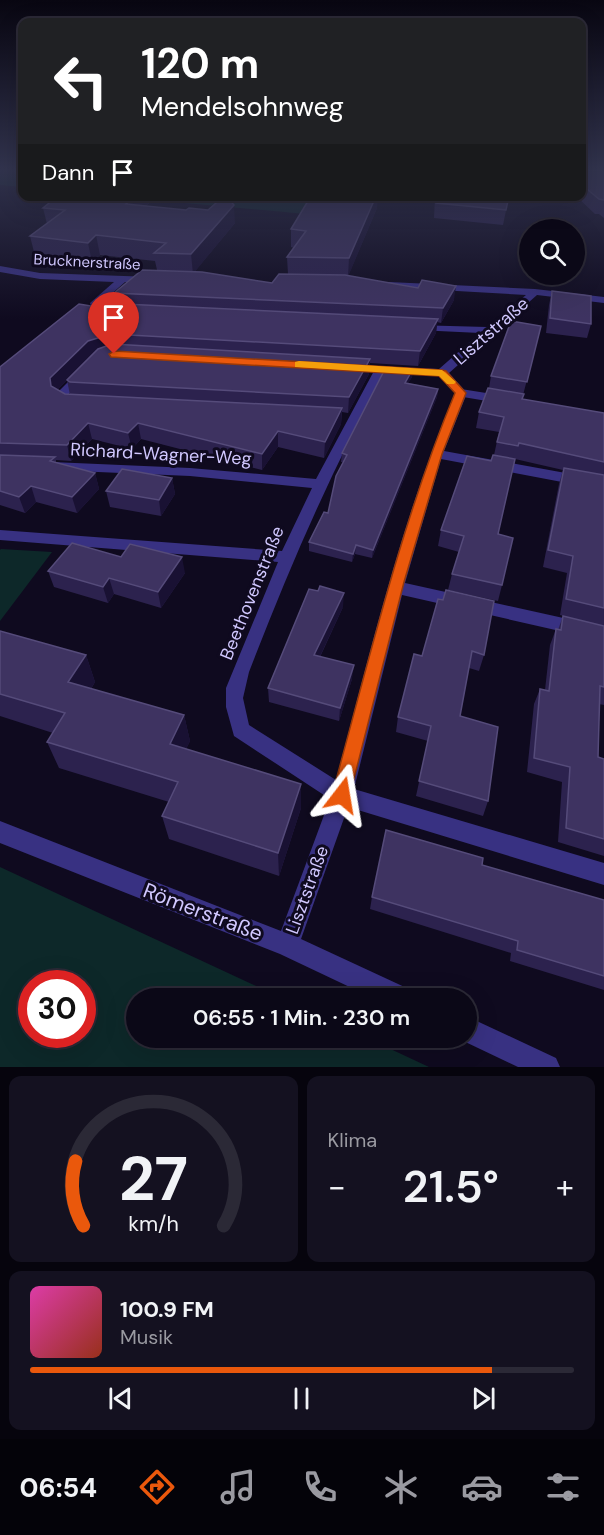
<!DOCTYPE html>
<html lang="de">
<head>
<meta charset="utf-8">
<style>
	body { margin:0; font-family:"DM Sans",sans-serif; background:#141120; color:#f1f3f6; height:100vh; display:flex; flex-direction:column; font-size:22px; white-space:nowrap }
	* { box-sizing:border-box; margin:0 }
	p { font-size:20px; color:#9a9aa1 }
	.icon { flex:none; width:33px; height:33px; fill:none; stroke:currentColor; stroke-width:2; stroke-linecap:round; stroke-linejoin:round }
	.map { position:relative; height:1067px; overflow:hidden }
	.drawer { display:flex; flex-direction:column; gap:9px; padding:9px; background:#06040d; flex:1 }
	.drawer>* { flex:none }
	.guide { position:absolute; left:18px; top:18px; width:568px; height:183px; border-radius:12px; box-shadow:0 6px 24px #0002,0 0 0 2px #2b2936; background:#202124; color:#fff; overflow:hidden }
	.fabs { position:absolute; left:519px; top:219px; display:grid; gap:12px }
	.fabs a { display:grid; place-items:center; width:66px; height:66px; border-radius:50%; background:#0b0817; box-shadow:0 6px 24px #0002,0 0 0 2px #2b2936; font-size:30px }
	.speed { position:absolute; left:18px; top:970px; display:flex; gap:12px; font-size:30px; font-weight:700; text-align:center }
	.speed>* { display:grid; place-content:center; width:78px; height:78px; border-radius:50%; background:#0b0817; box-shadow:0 6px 24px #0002,0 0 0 2px #2b2936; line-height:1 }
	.speed .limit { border:9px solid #d22; background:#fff; color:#111 }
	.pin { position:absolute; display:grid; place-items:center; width:51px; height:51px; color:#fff; margin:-62px -26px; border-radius:50% 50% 50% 0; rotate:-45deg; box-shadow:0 0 6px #0007 }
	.pin .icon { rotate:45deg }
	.me { position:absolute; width:66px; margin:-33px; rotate:14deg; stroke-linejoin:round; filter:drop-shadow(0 0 4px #0008) }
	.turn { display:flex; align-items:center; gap:21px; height:126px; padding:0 24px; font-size:27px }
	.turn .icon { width:78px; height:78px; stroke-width:2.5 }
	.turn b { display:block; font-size:42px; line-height:51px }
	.then { display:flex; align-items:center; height:57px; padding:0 24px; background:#0003; gap:12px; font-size:22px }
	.big { font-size:45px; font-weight:600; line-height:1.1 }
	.drawer .card { flex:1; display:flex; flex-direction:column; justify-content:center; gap:9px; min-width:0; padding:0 21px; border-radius:12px; background:#141120 }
	.drawer .dial { align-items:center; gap:0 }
	.dial svg { height:156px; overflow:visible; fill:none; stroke:#2b2936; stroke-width:7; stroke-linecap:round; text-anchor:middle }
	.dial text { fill:#f1f3f6; stroke:none }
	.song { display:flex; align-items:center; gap:18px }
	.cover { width:72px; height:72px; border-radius:9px; background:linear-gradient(135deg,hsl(320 70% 55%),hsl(10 70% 35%)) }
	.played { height:6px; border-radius:3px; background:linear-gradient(90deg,#ea580c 85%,#2b2936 85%) }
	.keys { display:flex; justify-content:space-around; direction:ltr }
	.heat { display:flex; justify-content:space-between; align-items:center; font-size:33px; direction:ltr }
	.drawer .tiles { flex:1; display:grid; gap:9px; grid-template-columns:1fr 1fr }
	.card:last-child { grid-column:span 2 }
	.trip { position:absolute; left:126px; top:988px; width:351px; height:60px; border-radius:30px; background:#0b0817; box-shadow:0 6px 24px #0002,0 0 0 2px #2b2936; font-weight:600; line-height:60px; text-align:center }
	.tabs { display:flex; height:96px; justify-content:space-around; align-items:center; background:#040309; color:#9a9aa1 }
	.tabs .icon { width:42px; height:42px }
	.tabs .on { color:#ea580c }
	.tabs b { font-size:27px; color:#f1f3f6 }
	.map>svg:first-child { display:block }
	.green { fill:#0d2829; fill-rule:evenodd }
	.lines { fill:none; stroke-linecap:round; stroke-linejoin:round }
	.service { fill:#383182; fill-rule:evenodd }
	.minor { fill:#383182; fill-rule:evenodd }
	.wall { fill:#2c224e; fill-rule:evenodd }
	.shaded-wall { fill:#191133 }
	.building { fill:#3e3361; stroke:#554b7a; stroke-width:1.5 }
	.route { fill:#ea580c; stroke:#983908; stroke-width:1.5 }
	.slow { fill:#f59e0b }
	.labels { text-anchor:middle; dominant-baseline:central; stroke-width:6; stroke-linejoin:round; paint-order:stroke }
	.far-street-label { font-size:15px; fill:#d1c8ff; stroke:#0f0a1f }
	.street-label { font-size:18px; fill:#d1c8ff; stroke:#0f0a1f }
	.near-street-label { font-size:21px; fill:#d1c8ff; stroke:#0f0a1f }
</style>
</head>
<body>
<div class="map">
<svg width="604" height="1067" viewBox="0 0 604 1067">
	<rect width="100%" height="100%" fill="#0f0a1f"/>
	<g class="green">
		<polygon points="0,170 22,170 22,187 0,185"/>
		<polygon points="118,197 318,197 306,214"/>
		<polygon points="1,549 52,552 0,621 0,550"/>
		<path d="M 0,867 L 284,999 L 136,999 L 136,1038 L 367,1038 L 429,1067 L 0,1067 ZM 32,984 L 82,984 L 82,1035 L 32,1035 Z"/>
	</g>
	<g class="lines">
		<polygon class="service" points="461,389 505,396 511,400 505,404 457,396 455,393"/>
		<g class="minor">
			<polygon points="0,266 40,273 152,277 157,280 152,283 125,282 100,304 102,309 116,311 116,315 98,315 93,312 90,303 114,282 40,279 0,272"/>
			<path d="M 389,282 L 535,289 L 604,297 L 604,303 L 537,295 L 449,373 L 467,393 L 444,451 L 604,480 L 604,490 L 441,459 L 405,583 L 604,627 L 604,641 L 402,595 L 354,789 L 604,863 L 604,885 L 348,807 L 301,939 L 411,990 L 414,999 L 375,999 L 280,954 L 0,843 L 0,821 L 281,931 L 330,799 L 234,736 L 226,707 L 226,688 L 278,562 L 0,540 L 0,530 L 282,551 L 312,488 L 190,476 L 52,470 L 45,466 L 52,462 L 190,468 L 316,479 L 375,369 L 377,367 L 385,367 L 387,369 C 333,466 289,568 249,672 L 243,698 L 249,725 L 336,780 C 371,649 402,518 455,393 L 439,376 L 394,373 L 388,370 L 394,367 L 439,369 L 480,333 L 417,330 L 413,329 L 413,325 L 487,327 L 526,295 L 386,287 L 386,283 Z"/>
			<path d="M 83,370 L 89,373 L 67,396 L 79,404 C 70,412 60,404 54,396 L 79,371 Z"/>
			<polygon points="466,1016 556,1058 560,1067 518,1067 457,1038 466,1038"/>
		</g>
	</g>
	<g class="wall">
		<polygon points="582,170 604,170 604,218 599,214 595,214 576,196 582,196"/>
		<path d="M 58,196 L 152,196 L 152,200 L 146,206 L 235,223 L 195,271 L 272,283 L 288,274 L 287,257 L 294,248 L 291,247 L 291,229 L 377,208 L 348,276 L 454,300 L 441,323 L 437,322 L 436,333 L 418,366 L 370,363 L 369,374 L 348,413 L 342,412 L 341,424 L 324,458 L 278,447 L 262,470 L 141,439 L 132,449 L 92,439 L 71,461 L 56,460 L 56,463 L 95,473 L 99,489 L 77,513 L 36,502 L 25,513 L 0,505 L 0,367 L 97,307 L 116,304 L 114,293 L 157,270 L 155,261 L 100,255 L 92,262 L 35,256 L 30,236 L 47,224 L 43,208 ZM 67,380 L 70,395 L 65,394 L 57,390 Z"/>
		<polygon points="435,196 509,196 503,225 434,218"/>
		<polygon points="552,291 591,324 587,338 546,333 549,305"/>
		<polygon points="541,326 522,399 604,413 604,705 599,704 598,757 604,759 604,856 558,842 562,782 527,772 534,704 540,689 545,690 550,645 556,629 558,630 563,616 582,621 560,615 567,573 543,567 559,484 563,470 515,459 498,534 502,585 498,601 448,590 452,574 459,552 438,546 441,530 491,461 494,455 499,432 476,428 479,412 489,388 491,376"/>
		<polygon points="413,369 412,377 408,383 438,389 437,397 372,558 355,554 352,562 309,551 309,542 328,513 344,462 341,462 342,453"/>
		<polygon points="172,478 175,494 161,516 110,507 106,491"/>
		<polygon points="48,571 185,573 161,608 114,594 108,603 54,587"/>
		<polygon points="443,600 484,655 479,671 469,668 460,716 488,801 483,816 416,796 428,741 396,732 398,717"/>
		<polygon points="343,607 320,657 352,679 339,721 269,702 268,688"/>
		<polygon points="0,631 86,655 95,682 91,689 184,715 190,741 186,749 301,808 279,876 169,839 162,816 169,802 59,768 47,742 53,733 0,716"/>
		<polygon points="482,865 604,900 604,990 510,961 511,953 370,909 372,897"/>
	</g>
	<g class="shaded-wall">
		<polygon points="135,196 152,196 152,200 129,223 126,204"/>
		<polygon points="376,196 378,196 377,208 348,277 349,258"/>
		<polygon points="234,205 235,223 193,274 191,254"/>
		<polygon points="96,235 100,255 92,262 88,243"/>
		<polygon points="456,286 454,300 441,323 443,308"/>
		<polygon points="438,319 436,333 418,366 420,351"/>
		<polygon points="111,334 114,349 91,356 54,393 51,386 50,378 88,341"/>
		<polygon points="370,359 369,374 348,413 349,397"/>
		<polygon points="413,369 412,377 404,391 405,383"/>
		<polygon points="438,389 437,397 372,558 373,550"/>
		<polygon points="342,408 341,424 324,458 325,442"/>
		<polygon points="88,423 92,439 71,461 67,445"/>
		<polygon points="138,423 141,439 132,449 128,433"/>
		<polygon points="278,431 278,447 262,470 262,454"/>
		<polygon points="95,473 99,489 77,513 72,497"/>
		<polygon points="172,478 175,494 161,516 159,500"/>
		<polygon points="31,486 36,502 25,513 19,497"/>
		<polygon points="356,545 355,554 352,562 353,554"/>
		<polygon points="182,557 185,573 161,608 158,592"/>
		<polygon points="109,578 114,594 108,603 103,587"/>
		<polygon points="344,593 343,607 314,669 314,655"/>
		<polygon points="86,655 95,682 78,709 68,682"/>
		<polygon points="354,665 352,679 339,721 340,708"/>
		<polygon points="184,715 190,741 176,770 170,744"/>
		<polygon points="301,784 301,808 279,876 278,853"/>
	</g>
	<g class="building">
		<polygon points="582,170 601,170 604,173 604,200 599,199 582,185"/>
		<polygon points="58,196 135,196 126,204 186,210 189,208 208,210 224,196 226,196 234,205 191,254 154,253 166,243 96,235 88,243 30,236 65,210 43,208"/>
		<polygon points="311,196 376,196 349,258 287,257 306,231 291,229"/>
		<polygon points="436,196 509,196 506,210 436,203"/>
		<polygon points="142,270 202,272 272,283 279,274 345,275 418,288 422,280 456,286 443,308 114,293"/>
		<polygon points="552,291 591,296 591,324 550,318"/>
		<polygon points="102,303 438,319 420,351 111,334 88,341 50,378 51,386 65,394 342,408 325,442 278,431 262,454 138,423 128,433 88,423 67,445 0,443 0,367 79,304 97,307"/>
		<polygon points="511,321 541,326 527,382 491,376"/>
		<polygon points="112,344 370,359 349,397 70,382 67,380 98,349"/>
		<polygon points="386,367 413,369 405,383 438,389 373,550 356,545 353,554 309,542 324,512 328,513 336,476 347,455 342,453"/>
		<polygon points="488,388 524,394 522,399 604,413 604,462 519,443 518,446 497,442 504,417 479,412"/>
		<polygon points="0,455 55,457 50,461 95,473 72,497 31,486 19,497 0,491"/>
		<polygon points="493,455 515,459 498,534 513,538 502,585 452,574 464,536 441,530 467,456 491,461"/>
		<polygon points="564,468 604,475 604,608 566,599 573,556 548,550"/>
		<polygon points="122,469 172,478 159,500 106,491"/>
		<polygon points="72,543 121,557 130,544 182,557 158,592 109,578 103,587 48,571"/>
		<polygon points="320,586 344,593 314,655 354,665 340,708 268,688 309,589 318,591"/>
		<polygon points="446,590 494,601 484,655 472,651 460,716 498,727 488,801 419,781 431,726 398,717 414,654 422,656 438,599 443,600"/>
		<polygon points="563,616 604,626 604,687 600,686 598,757 604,759 604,839 566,828 570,767 534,758 540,689 549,691 556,629 561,630"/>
		<polygon points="0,631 86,655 68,682 184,715 170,744 301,784 278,853 162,816 178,782 47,742 65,713 0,694"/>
		<polygon points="386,830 483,858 482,865 604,900 604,976 517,950 518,941 372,897"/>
	</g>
	<linearGradient id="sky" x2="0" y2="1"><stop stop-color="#080611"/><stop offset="0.53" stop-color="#31334d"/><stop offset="1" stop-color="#31334d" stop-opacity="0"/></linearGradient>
	<rect width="604" height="319" fill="url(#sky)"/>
	<path class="route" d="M 114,351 L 442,370 L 446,371 L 466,393 L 442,454 L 404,582 L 348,802 L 342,804 L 335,802 L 332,795 C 369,660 401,523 455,393 L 439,376 L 111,357 L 109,354 Z"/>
	<polygon class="slow" points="299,361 442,370 456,382 454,384 447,384 439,376 295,367 295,362"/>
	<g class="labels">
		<g class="far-street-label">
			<text transform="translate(87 262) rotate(3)">Brucknerstraße</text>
		</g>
		<g class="street-label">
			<text transform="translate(491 331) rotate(-41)">Lisztstraße</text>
			<text transform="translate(161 454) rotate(3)">Richard-Wagner-Weg</text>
			<text transform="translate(252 593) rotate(-68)">Beethovenstraße</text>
			<text transform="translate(307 890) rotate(-70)">Lisztstraße</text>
		</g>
		<g class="near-street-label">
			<text transform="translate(203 912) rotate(21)">Römerstraße</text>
		</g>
	</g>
</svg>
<div class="fabs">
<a><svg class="icon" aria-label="search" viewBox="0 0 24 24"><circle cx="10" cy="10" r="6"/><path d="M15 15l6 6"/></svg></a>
</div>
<div class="speed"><div class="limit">30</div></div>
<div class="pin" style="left:114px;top:354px;background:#d93025"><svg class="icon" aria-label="arrive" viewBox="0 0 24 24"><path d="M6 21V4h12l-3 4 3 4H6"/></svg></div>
<svg class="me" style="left:342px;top:795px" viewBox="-20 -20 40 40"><path d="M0-17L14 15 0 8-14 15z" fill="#ea580c" stroke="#fff" stroke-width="4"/></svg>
<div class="trip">06:55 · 1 Min. · 230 m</div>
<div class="guide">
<div class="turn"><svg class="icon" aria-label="left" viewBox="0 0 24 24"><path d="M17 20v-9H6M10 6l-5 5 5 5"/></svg><div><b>120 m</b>Mendelsohnweg</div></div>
<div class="then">Dann<svg class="icon" aria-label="arrive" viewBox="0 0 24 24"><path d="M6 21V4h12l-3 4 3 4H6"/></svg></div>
</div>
</div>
<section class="drawer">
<div class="tiles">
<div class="card dial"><svg viewBox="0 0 100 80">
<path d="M14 69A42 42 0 1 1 86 69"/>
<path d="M14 69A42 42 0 0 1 10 36" stroke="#ea580c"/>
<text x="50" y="56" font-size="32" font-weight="700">27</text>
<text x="50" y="72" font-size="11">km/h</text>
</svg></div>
<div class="card"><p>Klima</p>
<div class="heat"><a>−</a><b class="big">21.5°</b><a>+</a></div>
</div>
<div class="card">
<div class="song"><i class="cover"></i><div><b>100.9 FM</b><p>Musik</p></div></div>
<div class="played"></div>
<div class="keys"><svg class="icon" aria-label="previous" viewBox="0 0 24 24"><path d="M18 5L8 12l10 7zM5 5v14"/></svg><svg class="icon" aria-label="pause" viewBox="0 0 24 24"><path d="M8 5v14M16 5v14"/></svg><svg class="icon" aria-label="next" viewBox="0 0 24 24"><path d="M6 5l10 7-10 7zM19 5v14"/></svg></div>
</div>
</div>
</section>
<nav class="tabs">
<b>06:54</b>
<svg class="icon on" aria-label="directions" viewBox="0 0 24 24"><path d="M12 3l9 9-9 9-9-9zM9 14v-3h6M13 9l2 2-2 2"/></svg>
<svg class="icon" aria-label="music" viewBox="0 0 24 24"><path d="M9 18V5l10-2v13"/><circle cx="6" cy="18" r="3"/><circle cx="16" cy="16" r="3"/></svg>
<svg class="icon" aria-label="phone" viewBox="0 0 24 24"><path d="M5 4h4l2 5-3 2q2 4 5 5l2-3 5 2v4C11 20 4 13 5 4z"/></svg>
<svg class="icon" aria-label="climate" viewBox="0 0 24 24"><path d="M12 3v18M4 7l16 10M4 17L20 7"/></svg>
<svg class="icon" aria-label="car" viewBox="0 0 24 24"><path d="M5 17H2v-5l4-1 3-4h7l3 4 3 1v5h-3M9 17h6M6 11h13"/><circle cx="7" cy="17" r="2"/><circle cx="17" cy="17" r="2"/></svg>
<svg class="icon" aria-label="filters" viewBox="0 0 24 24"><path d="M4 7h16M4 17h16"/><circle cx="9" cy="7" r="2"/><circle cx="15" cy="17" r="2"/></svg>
</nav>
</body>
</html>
